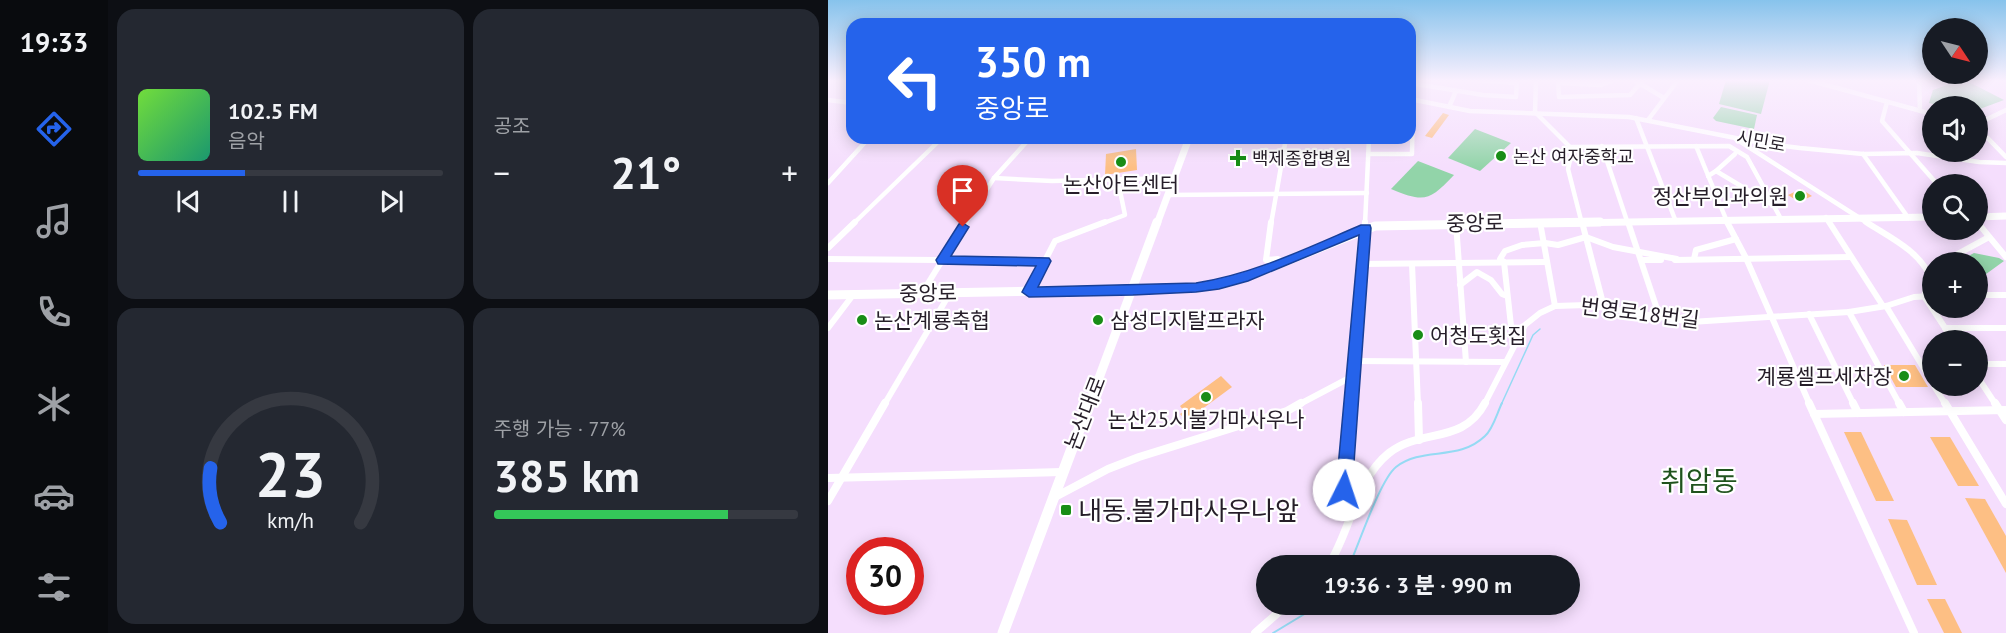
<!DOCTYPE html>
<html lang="ko">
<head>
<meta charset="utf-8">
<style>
	body { margin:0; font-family:"PT Sans","Noto Sans KR",sans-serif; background:#242831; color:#f1f3f6; height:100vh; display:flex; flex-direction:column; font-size:22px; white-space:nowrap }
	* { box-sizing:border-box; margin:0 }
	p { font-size:20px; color:#9ea1a6 }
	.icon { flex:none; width:33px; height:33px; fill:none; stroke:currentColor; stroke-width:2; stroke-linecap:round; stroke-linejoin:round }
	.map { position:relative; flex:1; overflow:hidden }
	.sheet { display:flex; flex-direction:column; gap:9px; padding:9px; background:#0d0f14; width:720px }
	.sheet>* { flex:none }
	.hud { position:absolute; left:18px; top:18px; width:570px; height:126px; border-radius:18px; box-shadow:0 3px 15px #0003; background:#2563eb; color:#fff; overflow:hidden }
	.needle { width:39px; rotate:125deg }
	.tools { position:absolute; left:1094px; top:18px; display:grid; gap:12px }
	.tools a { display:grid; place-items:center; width:66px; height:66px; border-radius:50%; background:#171b24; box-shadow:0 3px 15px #0003; font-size:30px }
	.speed { position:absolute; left:18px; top:537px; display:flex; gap:12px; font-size:30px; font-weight:700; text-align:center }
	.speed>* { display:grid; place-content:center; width:78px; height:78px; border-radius:50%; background:#171b24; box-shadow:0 3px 15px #0003; line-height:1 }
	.speed .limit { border:9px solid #d22; background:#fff; color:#111 }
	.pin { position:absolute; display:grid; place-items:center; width:51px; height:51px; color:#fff; margin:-62px -26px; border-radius:50% 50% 50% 0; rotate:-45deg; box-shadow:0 0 6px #0007 }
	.pin .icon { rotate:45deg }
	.me { position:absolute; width:66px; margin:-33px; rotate:4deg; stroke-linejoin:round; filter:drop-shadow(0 0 4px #0008) }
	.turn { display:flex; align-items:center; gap:21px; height:126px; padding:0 30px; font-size:27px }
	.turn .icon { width:78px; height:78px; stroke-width:2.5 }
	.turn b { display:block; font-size:42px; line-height:51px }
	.big { font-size:45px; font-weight:800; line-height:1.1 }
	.sheet .tile { flex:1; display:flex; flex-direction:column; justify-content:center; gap:9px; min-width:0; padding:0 21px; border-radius:18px; background:#242831 }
	.sheet .dial { align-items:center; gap:0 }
	.dial svg { height:156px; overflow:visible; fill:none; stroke:#363941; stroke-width:7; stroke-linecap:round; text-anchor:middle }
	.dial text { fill:#f1f3f6; stroke:none }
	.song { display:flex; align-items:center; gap:18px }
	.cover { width:72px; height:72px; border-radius:9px; background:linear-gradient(135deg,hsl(100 70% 55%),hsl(160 70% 35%)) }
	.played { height:6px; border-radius:3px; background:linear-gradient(90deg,#2563eb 35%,#363941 35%) }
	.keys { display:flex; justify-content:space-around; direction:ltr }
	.heat { display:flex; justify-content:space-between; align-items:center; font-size:33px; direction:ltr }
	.charge { height:9px; border-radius:4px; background:linear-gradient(90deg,#34c759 77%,#363941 0) }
	.sheet .tiles { flex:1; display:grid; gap:9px; grid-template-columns:repeat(2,1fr) }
	.trip { position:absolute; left:428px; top:555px; width:324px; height:60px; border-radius:30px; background:#171b24; box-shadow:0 3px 15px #0003; font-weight:800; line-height:60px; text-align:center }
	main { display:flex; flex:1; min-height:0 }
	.menu { display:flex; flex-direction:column; width:108px; justify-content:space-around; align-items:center; background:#090b0e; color:#9ea1a6 }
	.menu .icon { width:42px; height:42px }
	.menu .active { color:#2563eb }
	.menu b { font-size:27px; color:#f1f3f6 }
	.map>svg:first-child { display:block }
	.green { fill:#92d4a9 }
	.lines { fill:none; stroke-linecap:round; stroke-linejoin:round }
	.stream-far1 { stroke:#95daf3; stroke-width:1.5 }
	.stream { stroke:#95daf3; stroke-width:2 }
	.building { fill:#fdbf84 }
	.street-far2 { stroke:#fff; stroke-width:4.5 }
	.street-far1 { stroke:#fff; stroke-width:6 }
	.street { stroke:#fff; stroke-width:8 }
	.secondary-far1 { stroke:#fff; stroke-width:7 }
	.secondary { stroke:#fff; stroke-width:9 }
	.primary-far2 { stroke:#fff; stroke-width:7 }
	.primary-far1 { stroke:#fff; stroke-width:9 }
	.primary { stroke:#fff; stroke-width:11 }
	.route { fill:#2563eb; stroke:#184099; stroke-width:1.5 }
	.poi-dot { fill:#188d16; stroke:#fff; stroke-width:2 }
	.labels { text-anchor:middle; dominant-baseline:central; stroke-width:4.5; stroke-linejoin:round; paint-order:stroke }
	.far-street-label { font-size:18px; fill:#261e29; stroke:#fff }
	.far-poi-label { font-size:18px; fill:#261e29; stroke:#fff; text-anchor:start }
	.poi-label { font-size:21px; fill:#261e29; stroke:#fff; text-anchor:start }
	.street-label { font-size:21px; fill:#261e29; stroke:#fff }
	.near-poi-label { font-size:26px; fill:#261e29; stroke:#fff; text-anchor:start }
	.near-quarter-label { font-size:28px; fill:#20531e; stroke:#fff }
</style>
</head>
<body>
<main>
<nav class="menu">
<b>19:33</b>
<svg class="icon active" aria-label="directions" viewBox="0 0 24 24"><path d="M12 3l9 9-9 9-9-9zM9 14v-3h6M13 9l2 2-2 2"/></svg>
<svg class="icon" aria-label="music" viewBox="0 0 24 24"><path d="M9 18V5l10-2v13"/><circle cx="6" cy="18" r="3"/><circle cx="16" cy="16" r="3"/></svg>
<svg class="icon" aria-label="phone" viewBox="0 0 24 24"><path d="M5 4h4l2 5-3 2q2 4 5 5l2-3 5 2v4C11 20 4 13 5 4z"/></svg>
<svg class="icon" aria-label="climate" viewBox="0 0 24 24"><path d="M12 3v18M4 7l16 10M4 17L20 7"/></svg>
<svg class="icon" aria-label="car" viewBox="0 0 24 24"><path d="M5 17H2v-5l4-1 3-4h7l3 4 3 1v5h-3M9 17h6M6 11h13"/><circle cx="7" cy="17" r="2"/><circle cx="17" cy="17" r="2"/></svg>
<svg class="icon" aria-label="filters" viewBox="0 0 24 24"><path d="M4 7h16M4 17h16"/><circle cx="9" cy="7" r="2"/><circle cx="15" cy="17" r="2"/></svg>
</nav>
<section class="sheet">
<div class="tiles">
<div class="tile">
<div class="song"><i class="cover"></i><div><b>102.5 FM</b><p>음악</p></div></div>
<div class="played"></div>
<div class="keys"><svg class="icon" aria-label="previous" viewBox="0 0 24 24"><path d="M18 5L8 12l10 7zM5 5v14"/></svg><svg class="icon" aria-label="pause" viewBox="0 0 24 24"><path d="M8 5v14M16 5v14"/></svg><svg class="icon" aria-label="next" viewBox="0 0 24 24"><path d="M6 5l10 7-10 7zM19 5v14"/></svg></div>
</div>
<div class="tile"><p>공조</p>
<div class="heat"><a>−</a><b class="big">21°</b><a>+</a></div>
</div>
<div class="tile dial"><svg viewBox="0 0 100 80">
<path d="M14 69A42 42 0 1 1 86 69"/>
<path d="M14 69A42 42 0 0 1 9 41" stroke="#2563eb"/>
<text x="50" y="56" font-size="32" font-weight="700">23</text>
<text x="50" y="72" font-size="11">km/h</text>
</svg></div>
<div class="tile"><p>주행 가능 · 77%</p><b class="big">385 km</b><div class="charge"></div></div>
</div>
</section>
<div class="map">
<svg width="1178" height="633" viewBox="0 0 1178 633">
	<rect width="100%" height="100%" fill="#f5defd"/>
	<g class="green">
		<polygon points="898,80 942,80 933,114 891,104"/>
		<polygon points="1134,80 1137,80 1176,100 1149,110 1149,106 1115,106 1101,103 1105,90"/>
		<polygon points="893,107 929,115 926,129 888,121 885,118"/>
		<polygon points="647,129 683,143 652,171 620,158"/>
		<path d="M 590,161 L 626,175 C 601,201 597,203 563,189 Z"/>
		<polygon points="1146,253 1171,258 1176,261 1154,277 1149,274 1149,262 1129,262"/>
	</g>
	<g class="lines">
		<polyline class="stream-far1" points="673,405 705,335 712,329"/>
		<g class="stream">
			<path d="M 521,566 C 531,544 552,480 568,467 C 595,446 630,462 657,436 C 665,429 669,413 674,403"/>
			<polyline points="445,633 493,604"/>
		</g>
	</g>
	<g class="building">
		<polygon points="615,113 621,115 604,138 597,136"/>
		<polygon points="308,149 309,170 277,175 278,154"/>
		<polygon points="973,189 984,196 971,202 960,195"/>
		<polygon points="1056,365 1087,365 1100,387 1068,387"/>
		<polygon points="393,376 404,387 358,421 352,414 356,411 352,406"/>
		<polygon points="1016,432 1033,432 1066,501 1048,501"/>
		<polygon points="1102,437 1122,437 1151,486 1130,486"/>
		<polygon points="1137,498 1157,499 1178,536 1178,573"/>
		<polygon points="1060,519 1079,520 1109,585 1089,585"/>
		<polygon points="1099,599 1117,599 1134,633 1116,633"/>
	</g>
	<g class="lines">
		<g class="street-far2">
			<polyline points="648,80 689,83"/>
			<polyline points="730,80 731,97 802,95 815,80"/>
			<polyline points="806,80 836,98"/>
			<polyline points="980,80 1104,114"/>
			<polyline points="1091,80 1092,111"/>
			<polyline points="582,83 655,95 688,97 689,80"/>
			<polyline points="731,83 773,85 786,80"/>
			<polyline points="582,99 642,111 801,117 933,143 972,148 1035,154 1089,153 1151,162 1178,163"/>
			<polyline points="0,100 24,103"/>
			<polyline points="1059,102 1054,121 1109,184"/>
			<polyline points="621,107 628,91"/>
			<polyline points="707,112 742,147 743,156 740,169 754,224"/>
			<polyline points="707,112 708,80"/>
			<polyline points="808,118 848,222"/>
			<polyline points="820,120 850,80"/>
			<polyline points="1149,124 1178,110"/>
			<polyline points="1149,127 1178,157"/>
			<polyline points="908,139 1041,224"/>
			<polyline points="774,146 800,224"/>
			<polyline points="868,146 900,224"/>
			<polyline points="742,147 901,146 919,157 953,219"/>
			<polyline points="540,154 584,154 585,99"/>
			<polyline points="1035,154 1079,216"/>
			<polyline points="888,171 907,154"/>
			<polyline points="880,176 888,171 943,204"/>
			<polyline points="166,178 224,181 347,178"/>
			<polyline points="0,183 41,138"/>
			<polyline points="341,195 539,193"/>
			<polyline points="998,217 1002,224"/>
			<polyline points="1149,222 1151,224"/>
			<polyline points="25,224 114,138"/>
			<polyline points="137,224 166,178 202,138"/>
			<polyline points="273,224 297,215 290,181"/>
			<polyline points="443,224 458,138"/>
			<polyline points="537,224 541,138"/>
		</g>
		<g class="street-far1">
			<polyline points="443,222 438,260 450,259 455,263"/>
			<polyline points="712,222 727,306"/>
			<polyline points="754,222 776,307"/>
			<polyline points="800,222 832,318"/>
			<polyline points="899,222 918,258 982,405"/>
			<polyline points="1001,222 1055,306"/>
			<path d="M 1038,222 C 1061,237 1090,250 1102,276 L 1096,296"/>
			<polyline points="1149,222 1178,257"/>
			<polyline points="628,223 638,362"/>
			<polyline points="0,248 27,222"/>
			<polyline points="0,259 216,261"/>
			<polyline points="866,259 868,250 908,239"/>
			<polyline points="813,260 833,260"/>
			<polyline points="847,260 1023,257"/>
			<polyline points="1115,262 1161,237"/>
			<polyline points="534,264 719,262"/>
			<polyline points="584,264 590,405"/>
			<polyline points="632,285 649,272 663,280 674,294 679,296"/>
			<polyline points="201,292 227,241 277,222"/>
			<polyline points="94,293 138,222"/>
			<polyline points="1149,295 1178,295"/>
			<polyline points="1096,296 1125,340"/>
			<polyline points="1058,306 1104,382"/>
			<polyline points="1021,312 1072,405"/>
			<polyline points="981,314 1026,405"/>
			<polyline points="0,328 25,295"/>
			<polyline points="1117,328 1178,328"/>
			<polyline points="685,344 676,262 672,259 677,251 694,245 717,243 730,245 758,237 785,247 849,259"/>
			<polyline points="526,361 677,362"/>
			<polyline points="1149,364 1178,364"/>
			<polyline points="1149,376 1168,405"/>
			<polyline points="1106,386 1118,405"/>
			<polyline points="56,405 122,293"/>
			<polyline points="470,405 525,376"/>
			<polyline points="523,405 537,222"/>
			<polyline points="656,405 697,325 712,313 727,306 759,305 863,322 1021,312 1058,306 1086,297 1104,296"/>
		</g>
		<g class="street">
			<polyline points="523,403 516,490 523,502 528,505"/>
			<polyline points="590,403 591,440"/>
			<polyline points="981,403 1086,633"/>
			<polyline points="1025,403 1030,413"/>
			<polyline points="1071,403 1076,412"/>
			<polyline points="1117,403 1178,504"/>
			<polyline points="1167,403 1178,420"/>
			<polyline points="986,414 1178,410"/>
			<polyline points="0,478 234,472"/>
			<polyline points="227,497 280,469 311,457 459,411 473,403"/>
			<polyline points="0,501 57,403"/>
			<path d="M 500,566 C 523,531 527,480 561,453 C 593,428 635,445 657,403"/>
			<polyline points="427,633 460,604"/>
		</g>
		<g class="secondary-far1">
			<polyline points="1149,217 1178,216"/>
			<polyline points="679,224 1104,217"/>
		</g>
		<polyline class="secondary" points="0,295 368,288 416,278 547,226 772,222"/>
		<polyline class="primary-far2" points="329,224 361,138"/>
		<polyline class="primary-far1" points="261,405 329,222"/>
		<polyline class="primary" points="175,633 261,403"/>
	</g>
	<linearGradient id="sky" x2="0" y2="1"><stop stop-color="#87c3ec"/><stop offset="0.48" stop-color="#faf0fe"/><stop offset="1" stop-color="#faf0fe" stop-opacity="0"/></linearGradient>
	<rect width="1178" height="168" fill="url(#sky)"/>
	<path class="route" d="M 135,223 L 141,227 L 123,256 L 221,258 L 223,261 L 210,287 L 368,283 C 426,274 479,248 533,225 L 542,225 L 543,228 L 524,490 L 522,496 L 516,498 L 510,496 L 508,490 L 531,235 L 420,281 L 391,289 L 368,292 L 305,295 L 201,297 L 194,292 L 208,266 L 110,264 L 108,260 L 110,257 L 131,224 Z"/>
	<g class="poi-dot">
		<circle cx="673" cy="156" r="6"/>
		<path d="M407 149h6v6h6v6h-6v6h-6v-6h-6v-6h6z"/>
		<circle cx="293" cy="162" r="6"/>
		<circle cx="972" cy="196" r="6"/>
		<circle cx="34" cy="320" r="6"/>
		<circle cx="270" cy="320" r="6"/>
		<circle cx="590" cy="335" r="6"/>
		<circle cx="1076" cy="376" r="6"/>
		<circle cx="378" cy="397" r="6"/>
		<rect x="232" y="504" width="12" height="12" rx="3"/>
	</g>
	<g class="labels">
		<g class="far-street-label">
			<text transform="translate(933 141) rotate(10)">시민로</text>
		</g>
		<g class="far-poi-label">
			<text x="685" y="156">논산 여자중학교</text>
			<text x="424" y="158">백제종합병원</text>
		</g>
		<g class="poi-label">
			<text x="293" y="184" text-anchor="middle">논산아트센터</text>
			<text x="960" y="196" text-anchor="end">정산부인과의원</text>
			<text x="46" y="320">논산계룡축협</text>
			<text x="282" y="320">삼성디지탈프라자</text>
			<text x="602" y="335">어청도횟집</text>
			<text x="1064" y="376" text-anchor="end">계룡셀프세차장</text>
			<text x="378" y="419" text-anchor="middle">논산25시불가마사우나</text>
		</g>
		<g class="street-label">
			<text transform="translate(647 223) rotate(-1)">중앙로</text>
			<text transform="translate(100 293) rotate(-1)">중앙로</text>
			<text transform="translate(812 313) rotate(7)">번영로18번길</text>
			<text transform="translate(257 413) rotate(-69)">논산대로</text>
		</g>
		<g class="near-poi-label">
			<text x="250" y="510">내동.불가마사우나앞</text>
		</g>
		<g class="near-quarter-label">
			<text x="871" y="480">취암동</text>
		</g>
	</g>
</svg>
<div class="tools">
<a><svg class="needle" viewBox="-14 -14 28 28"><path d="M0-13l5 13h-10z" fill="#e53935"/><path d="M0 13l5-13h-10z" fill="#9ea1a6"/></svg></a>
<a><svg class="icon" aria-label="sound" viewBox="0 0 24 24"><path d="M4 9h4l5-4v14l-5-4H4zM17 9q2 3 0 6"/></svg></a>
<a><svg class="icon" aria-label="search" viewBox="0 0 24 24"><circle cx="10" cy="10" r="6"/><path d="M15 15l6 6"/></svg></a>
<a>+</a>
<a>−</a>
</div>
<div class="speed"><div class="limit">30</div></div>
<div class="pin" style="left:135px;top:227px;background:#d93025"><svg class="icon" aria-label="arrive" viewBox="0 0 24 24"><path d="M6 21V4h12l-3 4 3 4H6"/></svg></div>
<svg class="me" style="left:516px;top:490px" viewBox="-20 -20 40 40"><circle r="19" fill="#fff"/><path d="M0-13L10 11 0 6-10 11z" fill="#2563eb"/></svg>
<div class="trip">19:36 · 3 분 · 990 m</div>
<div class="hud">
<div class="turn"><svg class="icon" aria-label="left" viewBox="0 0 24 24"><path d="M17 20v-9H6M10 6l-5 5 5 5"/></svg><div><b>350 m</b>중앙로</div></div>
</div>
</div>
</main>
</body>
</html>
